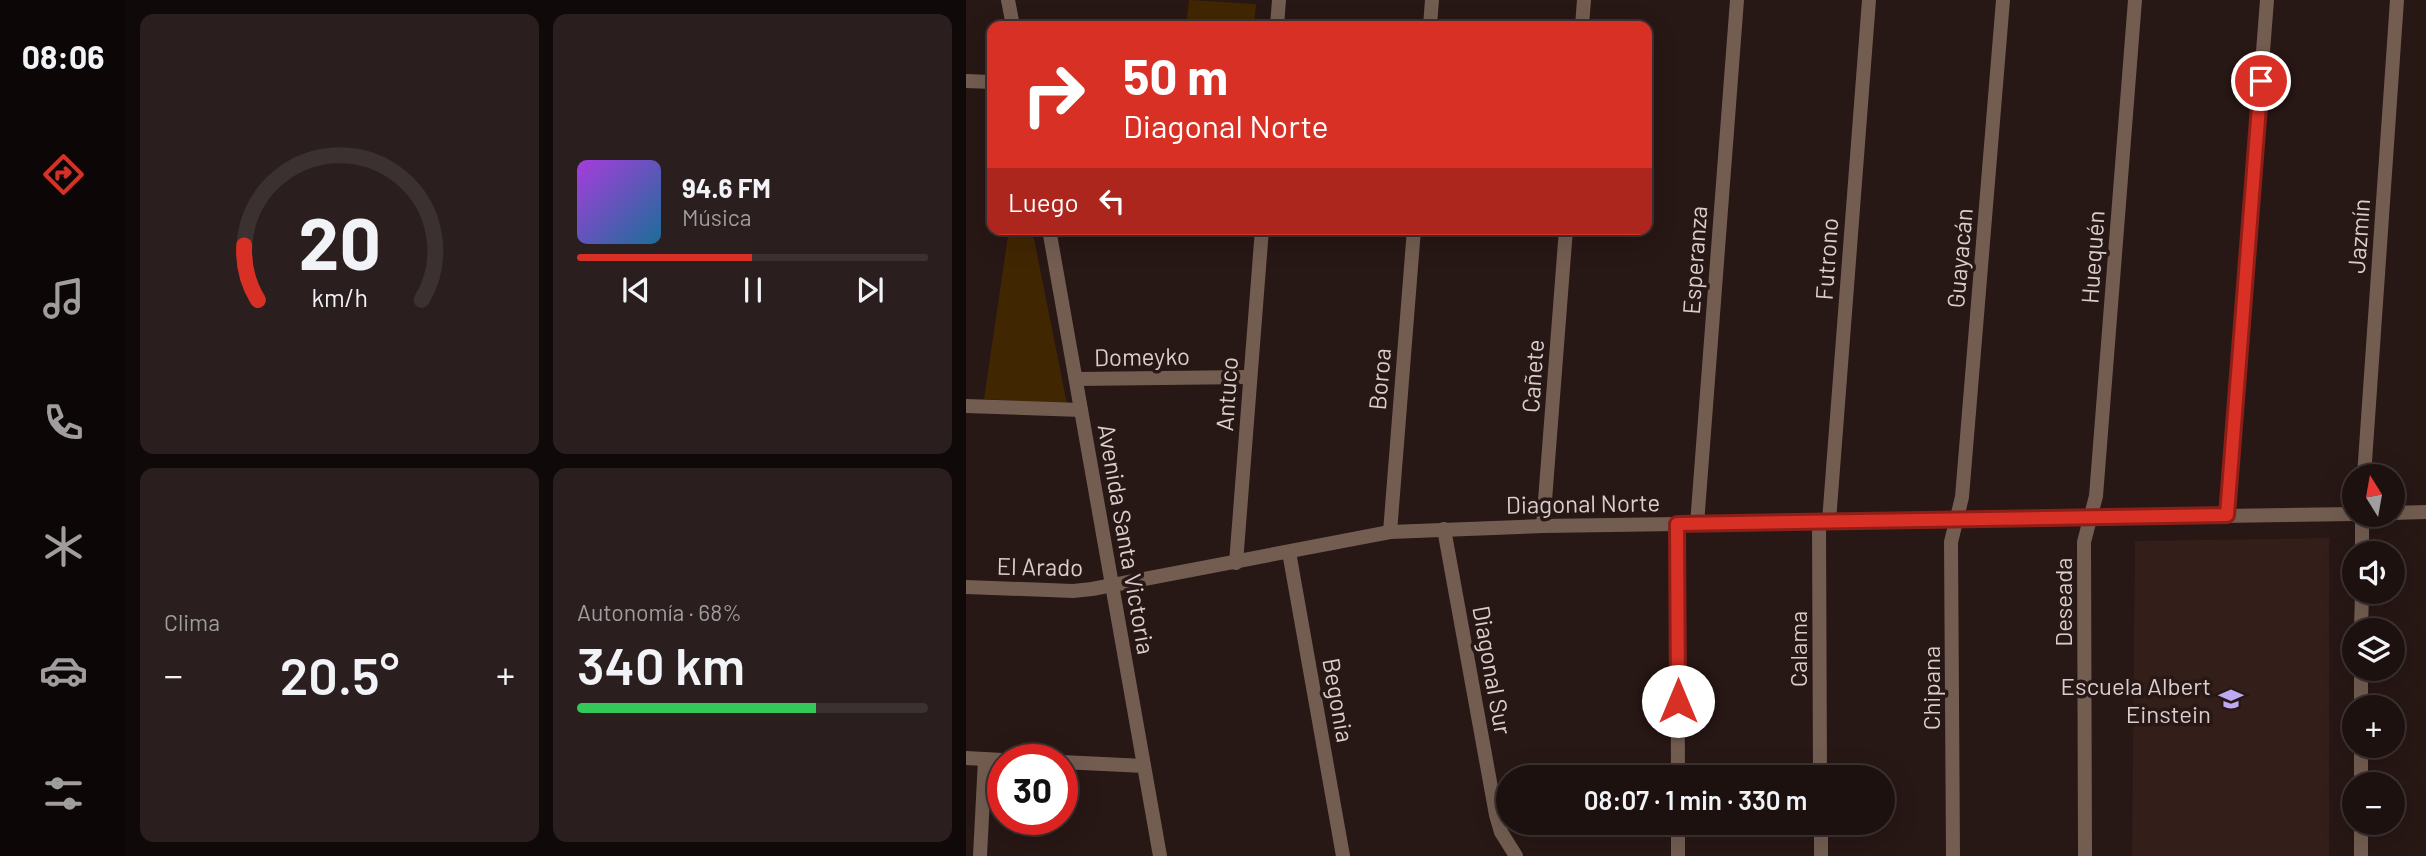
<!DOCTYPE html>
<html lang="es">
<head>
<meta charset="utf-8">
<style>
	body { margin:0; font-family:Barlow,sans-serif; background:#2a1f1e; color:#f1f3f6; height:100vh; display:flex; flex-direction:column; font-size:26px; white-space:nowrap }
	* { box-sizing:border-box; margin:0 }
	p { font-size:23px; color:#a09d9f }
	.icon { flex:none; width:38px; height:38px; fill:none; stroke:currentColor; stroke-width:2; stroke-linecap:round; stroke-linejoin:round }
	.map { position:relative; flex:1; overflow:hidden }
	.side { display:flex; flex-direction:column; gap:14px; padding:14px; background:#100909; width:840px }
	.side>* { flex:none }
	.top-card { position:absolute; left:21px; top:21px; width:665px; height:214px; border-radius:14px; box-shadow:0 7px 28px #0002,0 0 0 2px #3b3130; background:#d93025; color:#fff; overflow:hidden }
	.needle { width:46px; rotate:349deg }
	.buttons { position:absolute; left:1376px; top:464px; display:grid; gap:14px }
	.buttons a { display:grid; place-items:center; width:63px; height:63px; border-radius:50%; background:#1d1110; box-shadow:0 7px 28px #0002,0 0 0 2px #3b3130; font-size:35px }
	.speed { position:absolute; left:21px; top:744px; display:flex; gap:14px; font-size:35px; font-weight:700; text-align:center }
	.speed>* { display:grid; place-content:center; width:91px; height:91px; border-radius:50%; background:#1d1110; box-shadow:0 7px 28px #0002,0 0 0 2px #3b3130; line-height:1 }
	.speed .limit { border:10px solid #d22; background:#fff; color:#111 }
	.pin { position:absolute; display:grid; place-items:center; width:60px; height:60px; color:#fff; margin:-30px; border:4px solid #fff; border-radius:50%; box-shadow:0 2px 7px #0007 }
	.me { position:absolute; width:77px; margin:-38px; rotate:0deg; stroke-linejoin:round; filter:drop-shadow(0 0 5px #0008) }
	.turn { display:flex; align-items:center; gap:24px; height:147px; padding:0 21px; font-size:32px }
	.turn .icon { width:91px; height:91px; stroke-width:2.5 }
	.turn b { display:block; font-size:49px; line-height:60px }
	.then { display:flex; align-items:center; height:66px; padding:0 21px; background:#0003; gap:14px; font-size:26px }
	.big { font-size:52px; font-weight:600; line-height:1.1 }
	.side .widget { flex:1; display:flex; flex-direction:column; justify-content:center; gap:10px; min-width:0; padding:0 24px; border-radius:14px; background:#2a1f1e }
	.side .dial { align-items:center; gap:0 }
	.dial svg { height:182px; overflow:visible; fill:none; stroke:#3b3130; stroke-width:7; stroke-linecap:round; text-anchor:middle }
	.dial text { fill:#f1f3f6; stroke:none }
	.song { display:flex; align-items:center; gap:21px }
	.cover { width:84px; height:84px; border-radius:10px; background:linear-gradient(135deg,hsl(280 70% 55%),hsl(200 70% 35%)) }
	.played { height:7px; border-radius:4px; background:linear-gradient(90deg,#d93025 50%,#3b3130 50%) }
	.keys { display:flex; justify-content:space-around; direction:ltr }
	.heat { display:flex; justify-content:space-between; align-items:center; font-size:38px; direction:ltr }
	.charge { height:10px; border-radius:5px; background:linear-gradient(90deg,#34c759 68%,#3b3130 0) }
	.side .tiles { flex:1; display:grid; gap:14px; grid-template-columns:repeat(2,1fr) }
	.trip { position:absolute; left:530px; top:765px; width:399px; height:70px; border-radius:35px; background:#1d1110; box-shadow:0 7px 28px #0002,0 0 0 2px #3b3130; font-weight:600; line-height:70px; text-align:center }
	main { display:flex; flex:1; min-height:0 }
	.tabs { display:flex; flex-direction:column; width:126px; justify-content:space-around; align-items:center; background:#0c0706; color:#a09d9f }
	.tabs .icon { width:49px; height:49px }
	.tabs .selected { color:#d93025 }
	.tabs b { font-size:32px; color:#f1f3f6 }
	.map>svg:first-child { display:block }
	.built { fill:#341e19 }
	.green { fill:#412602 }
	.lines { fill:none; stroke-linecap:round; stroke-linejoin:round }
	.minor { stroke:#735d51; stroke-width:14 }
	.tertiary { stroke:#735d51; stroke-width:14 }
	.route-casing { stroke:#8d1f18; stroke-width:18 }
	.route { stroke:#d93025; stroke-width:12 }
	.labels { text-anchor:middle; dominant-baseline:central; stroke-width:7; stroke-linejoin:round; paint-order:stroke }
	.street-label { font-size:24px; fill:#dacecc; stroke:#271715 }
	.poi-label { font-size:24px; fill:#dacecc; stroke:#271715; text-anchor:end }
</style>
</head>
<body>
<main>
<nav class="tabs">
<b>08:06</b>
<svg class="icon selected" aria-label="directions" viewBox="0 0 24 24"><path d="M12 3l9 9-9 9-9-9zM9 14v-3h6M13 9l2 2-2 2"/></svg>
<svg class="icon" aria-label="music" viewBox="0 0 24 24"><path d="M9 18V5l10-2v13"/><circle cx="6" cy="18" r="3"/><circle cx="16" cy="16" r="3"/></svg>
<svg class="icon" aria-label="phone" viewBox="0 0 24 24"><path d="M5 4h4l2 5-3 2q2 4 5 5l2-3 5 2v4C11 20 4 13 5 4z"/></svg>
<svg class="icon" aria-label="climate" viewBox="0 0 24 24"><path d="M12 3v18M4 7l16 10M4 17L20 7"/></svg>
<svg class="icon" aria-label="car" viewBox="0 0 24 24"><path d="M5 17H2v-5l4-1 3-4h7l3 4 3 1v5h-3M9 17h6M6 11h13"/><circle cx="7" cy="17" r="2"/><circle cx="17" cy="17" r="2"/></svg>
<svg class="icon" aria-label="filters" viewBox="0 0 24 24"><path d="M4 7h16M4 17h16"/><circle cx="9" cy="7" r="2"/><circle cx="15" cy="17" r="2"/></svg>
</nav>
<section class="side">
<div class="tiles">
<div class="widget dial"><svg viewBox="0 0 100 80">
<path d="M14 69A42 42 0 1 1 86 69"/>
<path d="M14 69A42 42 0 0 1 8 45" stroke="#d93025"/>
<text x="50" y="56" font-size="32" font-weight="700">20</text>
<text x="50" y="72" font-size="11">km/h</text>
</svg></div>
<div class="widget">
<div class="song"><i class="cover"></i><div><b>94.6 FM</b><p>Música</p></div></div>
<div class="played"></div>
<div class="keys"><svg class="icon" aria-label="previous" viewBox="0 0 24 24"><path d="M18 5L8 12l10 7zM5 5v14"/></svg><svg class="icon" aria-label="pause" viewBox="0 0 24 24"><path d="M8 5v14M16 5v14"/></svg><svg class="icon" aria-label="next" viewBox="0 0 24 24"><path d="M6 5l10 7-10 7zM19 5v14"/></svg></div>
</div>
<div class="widget"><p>Clima</p>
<div class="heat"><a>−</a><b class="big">20.5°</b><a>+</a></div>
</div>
<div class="widget"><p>Autonomía · 68%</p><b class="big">340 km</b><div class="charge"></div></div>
</div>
</section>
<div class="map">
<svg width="1460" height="856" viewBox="0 0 1460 856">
	<rect width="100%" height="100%" fill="#271715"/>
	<polygon class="built" points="1363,538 1363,856 1166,856 1169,541"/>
	<g class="green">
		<polygon points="223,0 290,4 288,26 220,26"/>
		<polygon points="43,229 66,229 101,404 18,399"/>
	</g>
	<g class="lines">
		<g class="minor">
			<polyline points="311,26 313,0"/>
			<polyline points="464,26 466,0"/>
			<polyline points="616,26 618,0"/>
			<polyline points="0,81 26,82"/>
			<polyline points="110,379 284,377"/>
			<polyline points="0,406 115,410"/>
			<polyline points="1398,476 1431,0"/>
			<polyline points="1426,513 1460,512"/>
			<polyline points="1261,515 1301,0"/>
			<polyline points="863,521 903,0"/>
			<polyline points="853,522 854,777"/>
			<polyline points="711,524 712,777"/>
			<polyline points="731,524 771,0"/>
			<polyline points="577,526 600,229"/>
			<polyline points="478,529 530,815 535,832 550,856"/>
			<polyline points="424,532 448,229"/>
			<polyline points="323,552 377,856"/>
			<polyline points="1396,553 1396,514"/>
			<polyline points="270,563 296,229"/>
			<polyline points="0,587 107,591 126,589 424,532 577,526 1388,514"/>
			<polyline points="1395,630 1396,592"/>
			<polyline points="1395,707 1395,668"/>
			<polyline points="0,758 37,760"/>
			<polyline points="96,762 178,766"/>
			<polyline points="1395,784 1395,746"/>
			<polyline points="712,822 712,856"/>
			<polyline points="855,822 855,856"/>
			<polyline points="14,856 19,759"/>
			<polyline points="987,856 985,542 996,497 1037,0"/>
			<polyline points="1119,856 1118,542 1130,496 1169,0"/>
			<polyline points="1395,856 1395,822"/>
		</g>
		<g class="tertiary">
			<polyline points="42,0 47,26"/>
			<polyline points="83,229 194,856"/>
		</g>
	</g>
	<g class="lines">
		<g class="route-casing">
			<polyline id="route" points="712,701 711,524 1261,515 1295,81"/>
		</g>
		<use href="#route" class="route"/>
	</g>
	<defs>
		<g id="school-bare" transform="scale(1.89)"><path d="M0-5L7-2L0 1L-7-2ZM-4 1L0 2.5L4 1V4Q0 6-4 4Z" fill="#bea9f5" stroke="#271715" stroke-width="2.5" paint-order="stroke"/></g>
	</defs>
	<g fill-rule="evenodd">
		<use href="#school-bare" x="1265" y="699"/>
	</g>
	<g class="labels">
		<g class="street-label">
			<text transform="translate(1392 236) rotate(-86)">Jazmín</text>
			<text transform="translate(1126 257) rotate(-86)">Huequén</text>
			<text transform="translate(993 258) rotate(-85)">Guayacán</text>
			<text transform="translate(860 259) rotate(-86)">Futrono</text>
			<text transform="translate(728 260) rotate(-86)">Esperanza</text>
			<text transform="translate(176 356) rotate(-1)">Domeyko</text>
			<text transform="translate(566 376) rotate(-86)">Cañete</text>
			<text transform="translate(413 379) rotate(-85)">Boroa</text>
			<text transform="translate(260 394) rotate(-86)">Antuco</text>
			<text transform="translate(617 503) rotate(-1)">Diagonal Norte</text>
			<text transform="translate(161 539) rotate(80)">Avenida Santa Victoria</text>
			<text transform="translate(74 566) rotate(1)">El Arado</text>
			<text transform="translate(1096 602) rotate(-90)">Deseada</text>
			<text transform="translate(831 649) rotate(-90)">Calama</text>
			<text transform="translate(527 670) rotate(80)">Diagonal Sur</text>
			<text transform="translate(964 688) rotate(-90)">Chipana</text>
			<text transform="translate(373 700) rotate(80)">Begonia</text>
		</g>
		<g class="poi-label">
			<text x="1245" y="685">Escuela Albert<tspan x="1245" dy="28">Einstein</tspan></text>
		</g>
	</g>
</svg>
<div class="buttons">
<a><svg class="needle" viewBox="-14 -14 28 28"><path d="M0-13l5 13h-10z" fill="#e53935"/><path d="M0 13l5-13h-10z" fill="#a09d9f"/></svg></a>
<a><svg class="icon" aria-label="sound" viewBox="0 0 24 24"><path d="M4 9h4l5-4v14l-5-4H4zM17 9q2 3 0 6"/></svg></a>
<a><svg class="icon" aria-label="layers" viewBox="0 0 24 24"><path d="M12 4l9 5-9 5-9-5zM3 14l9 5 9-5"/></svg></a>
<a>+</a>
<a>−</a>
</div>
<div class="speed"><div class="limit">30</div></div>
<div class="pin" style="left:1295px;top:81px;background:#d93025"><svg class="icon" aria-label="arrive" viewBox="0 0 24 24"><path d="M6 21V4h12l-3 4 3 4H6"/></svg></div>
<svg class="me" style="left:712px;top:701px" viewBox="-20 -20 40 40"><circle r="19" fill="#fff"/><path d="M0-13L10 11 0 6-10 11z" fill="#d93025"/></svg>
<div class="trip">08:07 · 1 min · 330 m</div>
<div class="top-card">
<div class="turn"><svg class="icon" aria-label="right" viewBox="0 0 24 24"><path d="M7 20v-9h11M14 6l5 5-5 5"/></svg><div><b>50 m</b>Diagonal Norte</div></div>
<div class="then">Luego<svg class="icon" aria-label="left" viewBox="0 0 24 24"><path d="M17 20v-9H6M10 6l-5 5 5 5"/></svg></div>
</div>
</div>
</main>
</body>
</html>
